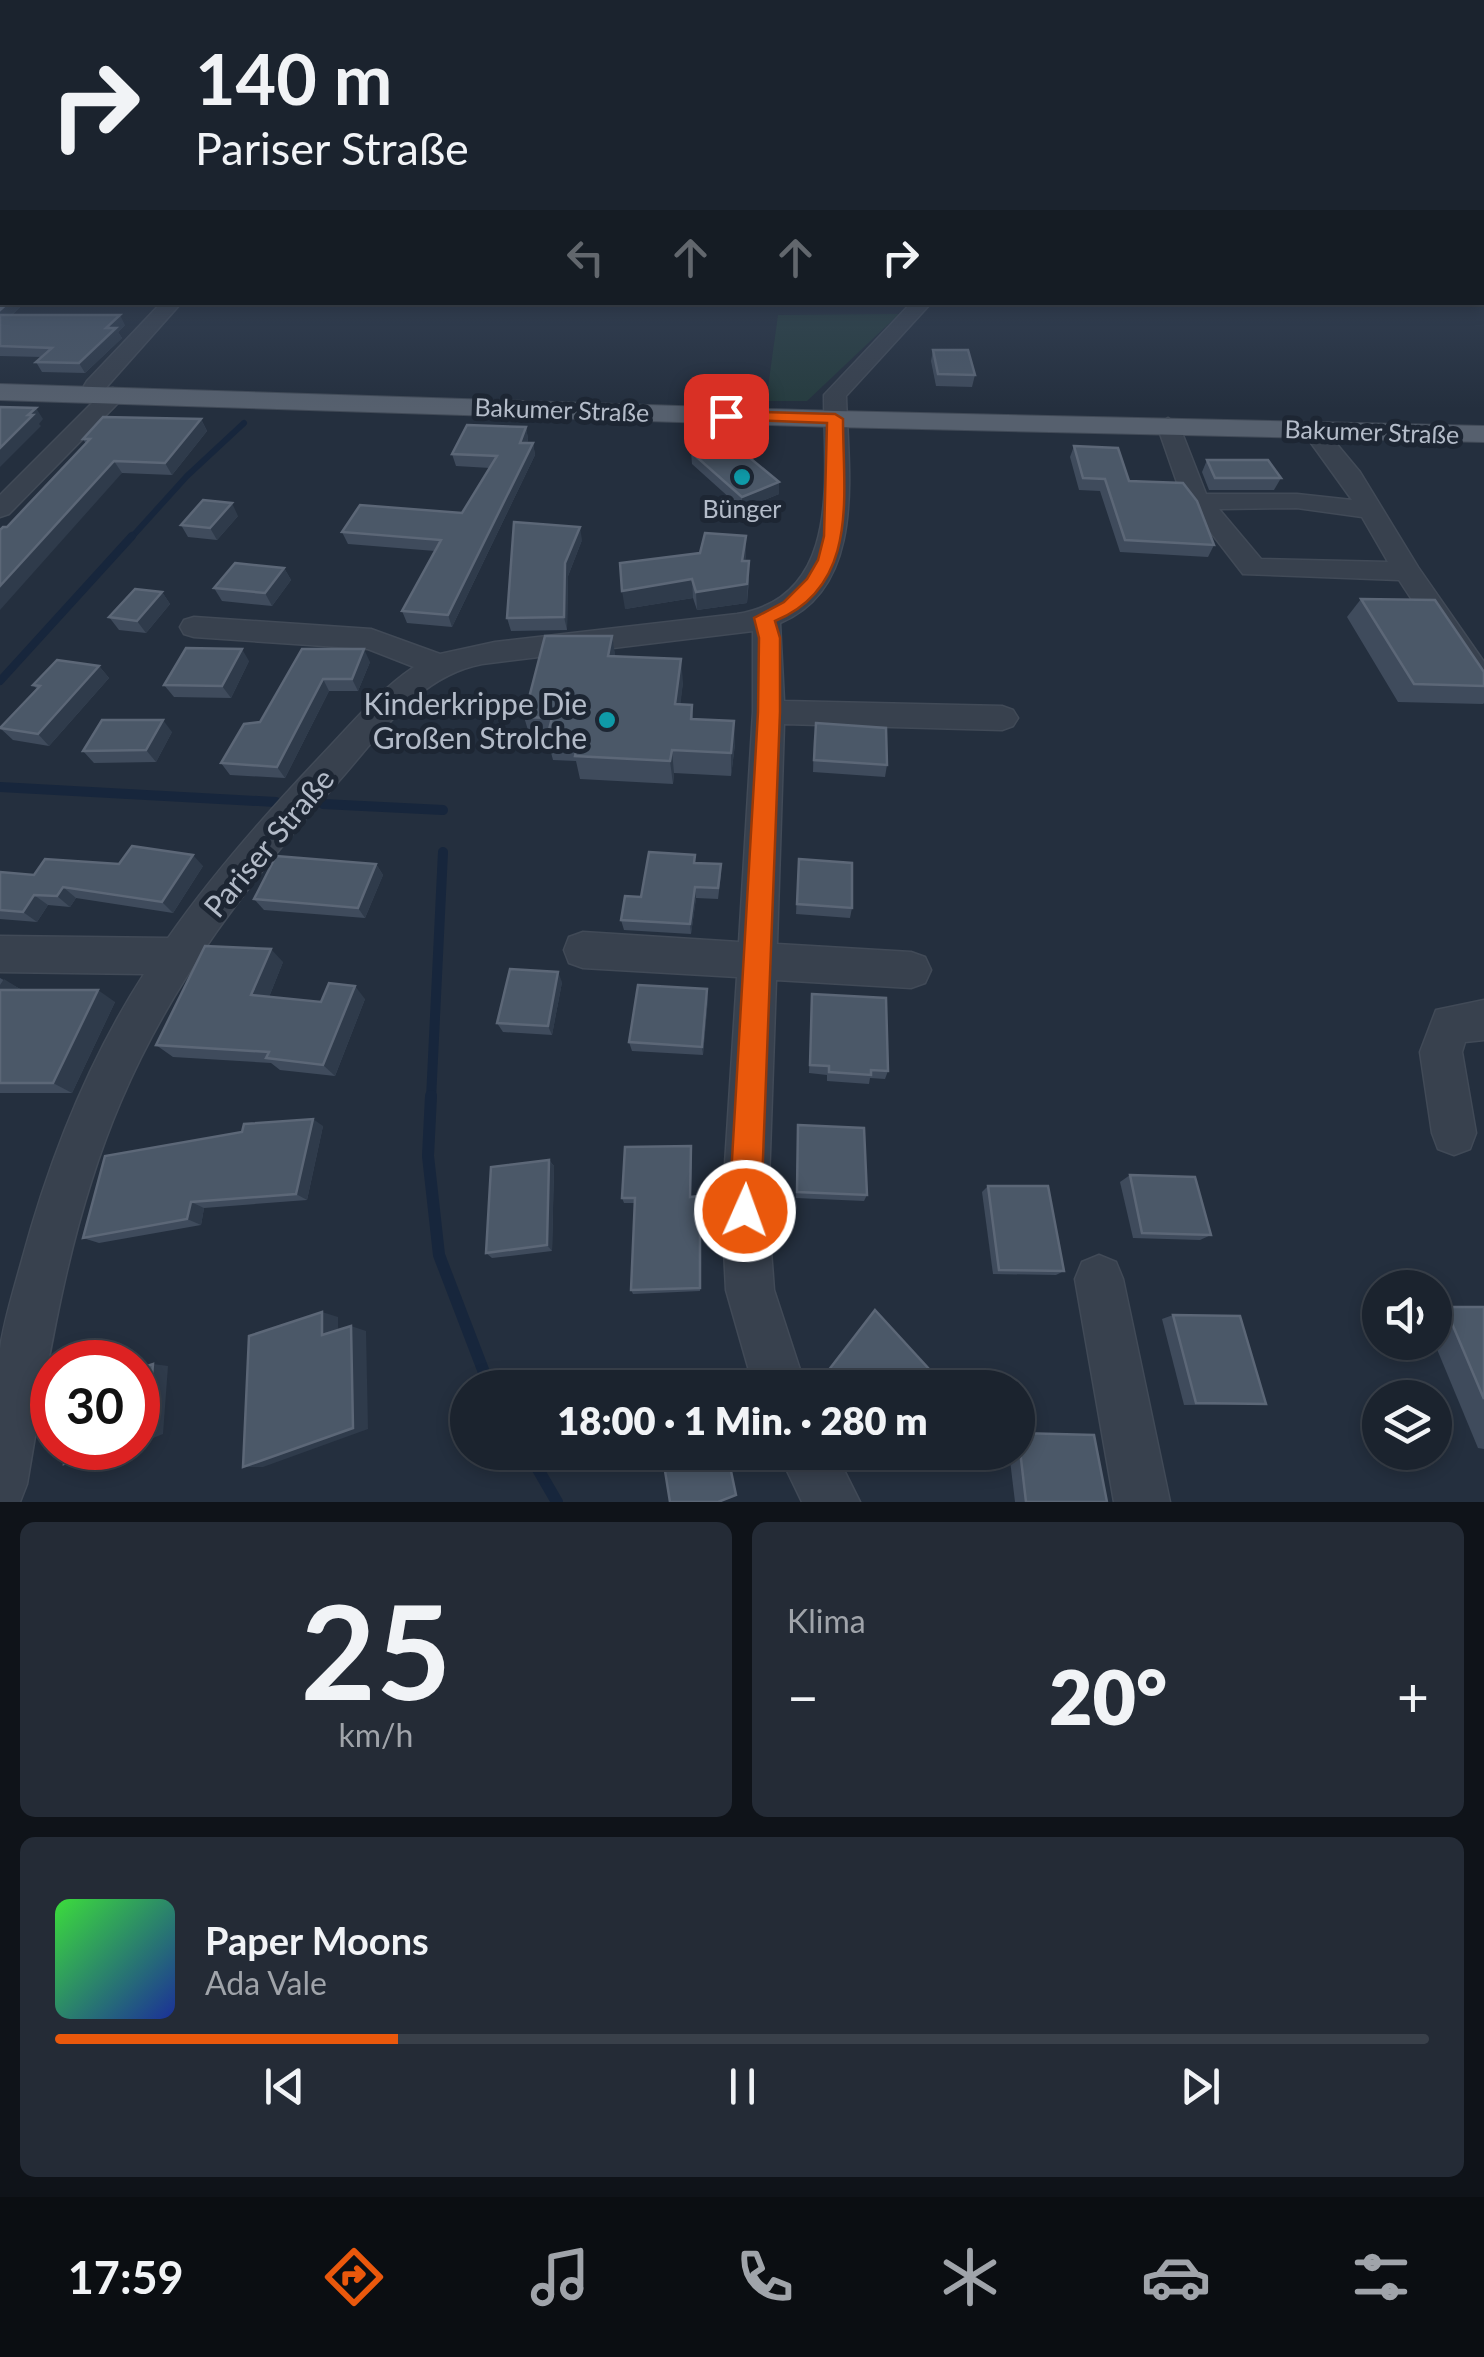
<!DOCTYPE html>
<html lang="de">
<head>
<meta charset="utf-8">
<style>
	body { margin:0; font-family:Lato,sans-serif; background:#242b36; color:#f1f3f6; height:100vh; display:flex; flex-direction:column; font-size:38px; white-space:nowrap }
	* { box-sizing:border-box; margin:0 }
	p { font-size:32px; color:#a0a4aa }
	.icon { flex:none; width:55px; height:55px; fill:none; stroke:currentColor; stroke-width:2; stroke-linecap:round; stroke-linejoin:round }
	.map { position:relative; height:1502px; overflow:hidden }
	.panel { display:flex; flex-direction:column; gap:20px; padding:20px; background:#0f1319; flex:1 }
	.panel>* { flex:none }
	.hud { position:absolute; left:0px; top:0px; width:1485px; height:305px; box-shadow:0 5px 15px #0003,0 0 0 2px #39404a; background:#1b232e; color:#f1f3f6; overflow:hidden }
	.controls { position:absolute; left:1362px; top:1270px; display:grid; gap:20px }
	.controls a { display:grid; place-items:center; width:90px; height:90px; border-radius:50%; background:#1b232e; box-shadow:0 5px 15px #0003,0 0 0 2px #39404a; font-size:50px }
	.speed { position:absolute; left:30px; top:1340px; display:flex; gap:20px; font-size:50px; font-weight:700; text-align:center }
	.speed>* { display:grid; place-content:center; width:130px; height:130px; border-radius:50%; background:#1b232e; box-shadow:0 5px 15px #0003,0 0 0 2px #39404a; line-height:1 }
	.speed .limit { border:15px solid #d22; background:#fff; color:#111 }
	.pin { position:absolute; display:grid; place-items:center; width:85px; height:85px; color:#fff; margin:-42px; border-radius:20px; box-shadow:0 5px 15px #0006 }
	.me { position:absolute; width:110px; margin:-55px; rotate:2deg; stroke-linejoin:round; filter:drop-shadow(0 0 8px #0008) }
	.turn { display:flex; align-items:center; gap:35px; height:210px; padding:0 30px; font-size:45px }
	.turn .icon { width:130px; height:130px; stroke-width:2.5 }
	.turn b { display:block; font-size:70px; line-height:85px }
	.lanes { display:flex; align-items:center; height:95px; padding:0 30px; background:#0003; justify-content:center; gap:50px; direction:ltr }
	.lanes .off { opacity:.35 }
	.big { font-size:75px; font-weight:800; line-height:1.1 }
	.panel .widget { flex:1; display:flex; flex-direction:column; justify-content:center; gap:15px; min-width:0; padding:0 35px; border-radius:15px; background:#242b36 }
	.panel .dial { align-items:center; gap:0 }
	.dial b { font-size:130px; line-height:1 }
	.song { display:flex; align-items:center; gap:30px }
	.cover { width:120px; height:120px; border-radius:15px; background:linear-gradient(135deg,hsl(120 70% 55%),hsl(230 70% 35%)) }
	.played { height:10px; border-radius:5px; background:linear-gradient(90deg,#ea580c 25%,#39404a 25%) }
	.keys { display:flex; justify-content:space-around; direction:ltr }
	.heat { display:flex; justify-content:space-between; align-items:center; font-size:55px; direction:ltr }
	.panel .tiles { flex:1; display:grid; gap:20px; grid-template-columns:1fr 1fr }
	.widget:last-child { grid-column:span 2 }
	.trip { position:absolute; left:450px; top:1370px; width:585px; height:100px; border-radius:50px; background:#1b232e; box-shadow:0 5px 15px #0003,0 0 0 2px #39404a; font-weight:800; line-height:100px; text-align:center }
	.tabs { display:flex; height:160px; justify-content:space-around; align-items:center; background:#0b0e12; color:#a0a4aa }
	.tabs .icon { width:70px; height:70px }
	.tabs .selected { color:#ea580c }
	.tabs b { font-size:45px; color:#f1f3f6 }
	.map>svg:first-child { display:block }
	.green { fill:#263c3f }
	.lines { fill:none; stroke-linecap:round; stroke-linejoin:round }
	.stream-far3 { stroke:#17263c; stroke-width:6 }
	.stream-far2 { stroke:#17263c; stroke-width:8 }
	.stream-far1 { stroke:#17263c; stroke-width:10 }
	.stream { stroke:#17263c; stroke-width:12 }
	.minor-casing { stroke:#414a57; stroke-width:3 }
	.major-casing { stroke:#414a57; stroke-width:2 }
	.minor { fill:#38414e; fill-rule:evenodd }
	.major { fill:#56606e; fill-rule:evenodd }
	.wall { fill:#3f4b5c }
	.shaded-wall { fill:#2f3b4b }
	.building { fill:#4b5868; stroke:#5c6777; stroke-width:2.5 }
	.route { fill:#ea580c; stroke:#983908; stroke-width:2.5 }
	.culture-dot { fill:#0f9aa8; stroke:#1d2633; stroke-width:4 }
	.labels { text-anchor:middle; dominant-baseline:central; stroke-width:10; stroke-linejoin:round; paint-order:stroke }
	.far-street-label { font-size:25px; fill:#b4bcc9; stroke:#1d2633 }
	.far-poi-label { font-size:25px; fill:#b4bcc9; stroke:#1d2633 }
	.poi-label { font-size:30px; fill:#b4bcc9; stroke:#1d2633; text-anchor:end }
	.street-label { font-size:30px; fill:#b4bcc9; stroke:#1d2633 }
</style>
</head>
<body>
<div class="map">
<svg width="1484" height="1502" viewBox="0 0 1484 1502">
	<rect width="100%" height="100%" fill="#242f3e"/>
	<polygon class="green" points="899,314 807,401 766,401 778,315"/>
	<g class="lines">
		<polyline class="stream-far3" points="130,539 187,476 244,423"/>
		<polyline class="stream-far2" points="0,681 132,536"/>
		<g class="stream-far1">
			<polyline points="0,787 276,802"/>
			<polyline points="323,804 443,810"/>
			<polyline points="431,1099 443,852"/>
		</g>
		<g class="stream">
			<polyline points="431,1096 428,1156 439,1255 490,1388"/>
			<polyline points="528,1452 557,1502"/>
		</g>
		<g class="minor-casing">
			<g id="minor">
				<polygon points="162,302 182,302 103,391 87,391 84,386 87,381"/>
				<path d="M 912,302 L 932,302 L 846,396 C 848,471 867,587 780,623 L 784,701 L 1002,706 L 1013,710 L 1018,718 L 1013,726 L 1002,730 L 784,724 L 777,944 L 911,952 L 925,957 L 931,970 L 925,983 L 911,988 L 776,980 L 768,1211 L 774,1290 L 806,1388 L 754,1388 L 726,1290 L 722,1211 L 737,977 L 583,968 L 569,963 L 564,950 L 569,937 L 583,932 L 739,942 L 753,712 L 753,631 L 482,664 C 418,676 379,736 338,782 C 251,878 172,981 121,1101 C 69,1222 49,1355 27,1484 L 20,1502 L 0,1502 C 0,1452 0,1399 0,1349 C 4,1320 14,1289 22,1260 C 49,1160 88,1061 144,974 L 0,972 L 0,936 L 168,938 C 213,874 264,816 318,759 C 349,727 377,692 414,667 L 368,649 L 194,637 L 184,634 L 180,627 L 184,620 L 194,617 L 371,629 L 440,654 L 495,642 L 737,614 C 843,597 824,476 824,395 Z"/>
				<polygon points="113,388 124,395 121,400 9,514 0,517 0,495 105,390"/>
				<path d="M 1168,418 L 1179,425 L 1206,494 L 1297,494 L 1352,500 L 1301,429 L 1312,422 L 1320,424 L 1360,472 L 1418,567 L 1484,662 L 1484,696 L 1473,693 L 1399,580 L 1243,574 L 1181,494 L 1157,425 ZM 1297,508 L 1362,517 L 1388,562 L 1261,559 L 1219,509 Z"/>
				<polygon points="1484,1000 1484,1040 1465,1042 1462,1052 1476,1133 1470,1149 1454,1155 1438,1149 1432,1133 1420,1052 1436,1010"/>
				<polygon points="1099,1255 1116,1262 1123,1279 1170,1502 1114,1502 1075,1279 1082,1262"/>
				<polygon points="778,1452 835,1452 860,1502 802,1502"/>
			</g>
		</g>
		<g class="major-casing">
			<polygon id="major" points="0,384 835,411 1484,426 1484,442 835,427 0,400"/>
		</g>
		<use href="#minor" class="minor"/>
		<use href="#major" class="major"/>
	</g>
	<g class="wall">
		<polygon points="0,281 2,302 25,302 12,315 125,325 118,332 122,338 85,373 42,372 36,362 42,357 0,356"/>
		<polygon points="862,302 897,302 863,305"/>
		<polygon points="933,350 975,375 972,387 936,386 931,361"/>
		<polygon points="201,419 207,431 172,475 122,473 7,527 86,444 83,439"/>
		<polygon points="526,427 528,439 527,443 533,443 535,455 452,627 407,623 402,611 435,551 348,544 342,532 462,513 490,468 456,466 452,454"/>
		<polygon points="1074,446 1129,481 1214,545 1208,557 1120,552 1100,491 1079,490 1070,457"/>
		<polygon points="691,452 779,494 742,509 692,464"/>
		<polygon points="1207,460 1281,478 1274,490 1209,490 1202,472"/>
		<polygon points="238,516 217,540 188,537 181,525"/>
		<polygon points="582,540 568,576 567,630 511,631 507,618"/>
		<polygon points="746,555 745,561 749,580 747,603 697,610 693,598 625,609"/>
		<polygon points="284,568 291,580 272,606 222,601 214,588"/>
		<polygon points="162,592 170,604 146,633 119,630 109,617"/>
		<polygon points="1361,599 1484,672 1484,703 1483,704 1398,702 1347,617"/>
		<polygon points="612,636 615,657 683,682 680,704 692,705 693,719 735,744 731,776 674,773 673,784 580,779 576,761 553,760 548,741 531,740 524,717"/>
		<polygon points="302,649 370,662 358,691 329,691 285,778 230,775 221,763 260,722"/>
		<polygon points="249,661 231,698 174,697 164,685"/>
		<polygon points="99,666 109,678 49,746 13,740 0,728 37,689 33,685"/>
		<polygon points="172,732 156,762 94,763 83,751"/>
		<polygon points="814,735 887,765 885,777 813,772"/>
		<polygon points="696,863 721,875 718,899 696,898 691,934 624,930 621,920 641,897"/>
		<polygon points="119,864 203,866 173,913 76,898 70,907 48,905 37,922 0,919 0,872 34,875"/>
		<polygon points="376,864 383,875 365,918 264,910 254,899"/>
		<polygon points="798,870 852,908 850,918 796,914"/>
		<polygon points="283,962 269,997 321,1002 365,999 335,1076 280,1070 271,1063 173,1057 156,1045"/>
		<polygon points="0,978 22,990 115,1002 72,1093 0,1093"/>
		<polygon points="562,982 552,1035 503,1032 497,1023"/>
		<polygon points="812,994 888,1071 885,1079 870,1078 869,1084 827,1081 827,1075 809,1073"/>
		<polygon points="708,998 703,1055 632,1051 629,1042"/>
		<polygon points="798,1125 867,1195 864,1201 796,1198"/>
		<polygon points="323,1126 307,1200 204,1208 201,1225 99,1243 83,1238"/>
		<polygon points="692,1152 691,1196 700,1201 700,1291 633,1294 631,1290 635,1203 624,1203 622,1198"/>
		<polygon points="549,1160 554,1166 552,1251 492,1258 486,1253"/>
		<polygon points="1130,1175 1211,1235 1200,1240 1133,1238 1120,1182"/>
		<polygon points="988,1186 1064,1271 1056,1275 993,1274 982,1192"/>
		<polygon points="1445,1307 1484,1307 1484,1449 1478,1448 1434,1342 1435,1309"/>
		<polygon points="875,1310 915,1388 838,1388 826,1374"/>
		<polygon points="1173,1315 1266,1404 1184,1405 1162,1319"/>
		<polygon points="1018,1433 1107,1502 1015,1502 1009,1452 1018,1452"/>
	</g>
	<g class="shaded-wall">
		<polygon points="9,302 25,302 1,325 0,310"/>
		<polygon points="120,315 125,325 118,332 122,338 85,373 79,363 106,328"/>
		<polygon points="36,408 43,419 39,424 41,426 0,467 0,448"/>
		<polygon points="201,419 207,431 172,475 165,463"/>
		<polygon points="526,427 528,439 522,455 520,443"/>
		<polygon points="533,443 535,455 452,627 448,615"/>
		<polygon points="114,461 122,473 0,610 0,586"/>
		<polygon points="779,482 779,494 742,509 742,497"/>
		<polygon points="232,503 238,516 217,540 210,528"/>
		<polygon points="580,527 582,540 568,576 567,630 564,617 565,563"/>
		<polygon points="746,536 746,555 742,580 742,561"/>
		<polygon points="749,561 747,603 697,610 696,592"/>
		<polygon points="284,568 291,580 272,606 265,593"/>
		<polygon points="692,579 693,598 625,609 622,591"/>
		<polygon points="162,592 170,604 146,633 137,621"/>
		<polygon points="612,636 616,660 608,656"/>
		<polygon points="242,649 249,661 231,698 222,686"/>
		<polygon points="364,649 370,662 358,691 352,679"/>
		<polygon points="681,659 683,682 678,727 675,704"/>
		<polygon points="99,666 109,678 49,746 38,734"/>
		<polygon points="323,679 329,691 285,778 277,767"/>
		<polygon points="163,720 172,732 156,762 146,750"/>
		<polygon points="734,721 735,744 731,776 731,753"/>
		<polygon points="672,750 674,773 673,784 670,761"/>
		<polygon points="193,855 203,866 173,913 162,902"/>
		<polygon points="376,864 383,875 365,918 358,908"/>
		<polygon points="63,887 76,898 70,907 57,896"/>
		<polygon points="695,887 696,898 691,934 690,924"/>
		<polygon points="34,895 48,905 37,922 23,912"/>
		<polygon points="271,949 283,962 265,1007 251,995"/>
		<polygon points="558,972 562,982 552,1035 548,1026"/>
		<polygon points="4,979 23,991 0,993 0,985"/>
		<polygon points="355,986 365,999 335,1076 323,1065"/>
		<polygon points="707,989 708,998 703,1055 702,1047"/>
		<polygon points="98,990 115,1002 72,1093 53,1083"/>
		<polygon points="313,1119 323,1126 307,1200 296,1194"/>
		<polygon points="549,1160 554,1166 552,1251 547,1245"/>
		<polygon points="191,1202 204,1208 201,1225 187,1219"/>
		<polygon points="322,1312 338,1317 338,1340 322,1335"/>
		<polygon points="351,1326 366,1331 368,1429 263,1467 243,1467"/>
		<polygon points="153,1364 168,1366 163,1434 138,1444"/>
		<polygon points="110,1448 128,1448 83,1464 64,1464"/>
	</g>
	<g class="building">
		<polygon points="0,281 2,281 2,302 9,302 0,310"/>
		<polygon points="0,315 120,315 106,328 116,328 79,363 36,362 52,348 0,346"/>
		<polygon points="933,350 968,350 975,375 938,374"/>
		<polygon points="0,407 36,408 28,415 33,415 0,448"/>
		<polygon points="103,417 201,419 165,463 114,461 0,586 0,530 3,527 7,527 90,439 83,439"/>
		<polygon points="467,425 526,427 520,443 533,443 448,615 402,611 441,540 342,532 360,505 462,513 497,456 452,454"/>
		<polygon points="727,439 779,482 742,497 691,452"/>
		<polygon points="1074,446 1118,448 1129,481 1183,483 1197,501 1214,545 1125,540 1105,479 1083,478"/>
		<polygon points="1207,460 1268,460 1281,478 1215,478"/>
		<polygon points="203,500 232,503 210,528 181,525"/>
		<polygon points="514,522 580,527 565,563 564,617 507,618"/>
		<polygon points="705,533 746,536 742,561 749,561 747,584 696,592 692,579 622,591 620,563 700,553"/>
		<polygon points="235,563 284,568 265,593 214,588"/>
		<polygon points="135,589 162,592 137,621 109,617"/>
		<polygon points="1361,599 1435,600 1484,672 1484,686 1414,684"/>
		<polygon points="545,636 612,636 608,656 681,659 675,704 692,705 691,719 734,721 731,753 672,750 670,761 575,756 579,739 547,737 552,718 524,717"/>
		<polygon points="186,648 242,649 222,686 164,685"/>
		<polygon points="302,649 364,649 352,679 323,679 277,767 221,763 244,724 260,722"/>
		<polygon points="57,660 99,666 38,734 0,728 40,686 33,685"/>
		<polygon points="102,720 163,720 146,750 83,751"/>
		<polygon points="816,723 886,728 887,765 814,760"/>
		<polygon points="132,846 193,855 162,902 63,887 57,896 34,895 23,912 0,910 0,872 34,875 45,859 119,864"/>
		<polygon points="649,852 695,855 694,863 721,864 718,888 695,887 690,924 621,920 625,896 641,897"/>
		<polygon points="276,856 376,864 358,908 254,899"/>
		<polygon points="799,859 852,863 852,908 797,904"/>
		<polygon points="205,946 271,949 251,995 321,1002 329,983 355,986 323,1065 266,1058 269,1052 156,1045"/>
		<polygon points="510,969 558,972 548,1026 497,1023"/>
		<polygon points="638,985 707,989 702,1047 629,1042"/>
		<polygon points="0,990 98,990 53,1083 0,1083"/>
		<polygon points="812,994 886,998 888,1071 871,1070 871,1075 829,1072 829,1066 810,1065"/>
		<polygon points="313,1119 296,1194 191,1202 187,1219 83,1238 105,1156 242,1132 244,1124"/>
		<polygon points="798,1125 864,1128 867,1195 797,1192"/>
		<polygon points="691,1146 690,1197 700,1196 700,1288 631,1290 635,1198 622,1198 625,1147"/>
		<polygon points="549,1160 547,1245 486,1253 491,1167"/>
		<polygon points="1130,1175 1195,1177 1211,1235 1142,1233"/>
		<polygon points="988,1186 1048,1186 1064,1271 999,1270"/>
		<polygon points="1445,1307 1484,1307 1484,1399"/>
		<polygon points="875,1310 928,1368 915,1388 842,1388 828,1371"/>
		<polygon points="322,1312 322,1335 351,1326 353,1428 243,1467 249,1336"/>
		<polygon points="1173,1315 1240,1316 1266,1404 1196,1403"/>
		<polygon points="153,1364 147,1434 138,1437 138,1369"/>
		<polygon points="712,1381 714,1388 694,1388"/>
		<polygon points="1018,1433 1094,1435 1107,1502 1026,1502"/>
		<polygon points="66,1448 110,1448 64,1464"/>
		<polygon points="662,1452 727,1452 736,1495 718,1502 670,1502"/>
	</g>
	<linearGradient id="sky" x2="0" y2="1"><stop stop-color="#141a22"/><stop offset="0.48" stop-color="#3f4d63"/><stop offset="1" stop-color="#3f4d63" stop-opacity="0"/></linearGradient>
	<rect width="1484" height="409" fill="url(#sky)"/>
	<path class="route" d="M 726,411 L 835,414 L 843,419 C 843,495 860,586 775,621 L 780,638 L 780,712 L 761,1211 L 756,1222 L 745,1227 L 733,1222 L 729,1211 L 758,712 L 759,638 L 754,618 L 784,602 L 807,579 L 818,560 L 824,536 L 827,423 L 721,419 L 721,412 Z"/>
	<g class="culture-dot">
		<circle cx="742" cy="477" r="10"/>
		<circle cx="607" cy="720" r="10"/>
	</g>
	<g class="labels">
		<g class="far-street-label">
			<text transform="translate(562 409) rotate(2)">Bakumer Straße</text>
			<text transform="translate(1372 431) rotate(2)">Bakumer Straße</text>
		</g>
		<g class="far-poi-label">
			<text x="742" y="508">Bünger</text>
		</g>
		<g class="poi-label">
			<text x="587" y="703">Kinderkrippe Die<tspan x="587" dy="34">Großen Strolche</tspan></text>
		</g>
		<g class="street-label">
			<text transform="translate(268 842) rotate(-50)">Pariser Straße</text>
		</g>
	</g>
</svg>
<div class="controls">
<a><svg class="icon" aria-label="sound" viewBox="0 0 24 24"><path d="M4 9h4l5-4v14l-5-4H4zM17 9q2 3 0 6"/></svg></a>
<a><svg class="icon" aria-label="layers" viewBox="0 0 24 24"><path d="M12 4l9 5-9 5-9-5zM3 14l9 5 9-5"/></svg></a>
</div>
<div class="speed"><div class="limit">30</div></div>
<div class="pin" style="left:726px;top:416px;background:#d93025"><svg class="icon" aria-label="arrive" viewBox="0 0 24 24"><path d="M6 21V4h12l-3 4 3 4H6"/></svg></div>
<svg class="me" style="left:745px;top:1211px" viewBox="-20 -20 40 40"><circle r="17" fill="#ea580c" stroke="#fff" stroke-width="3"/><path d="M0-11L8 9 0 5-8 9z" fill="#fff"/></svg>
<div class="trip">18:00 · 1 Min. · 280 m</div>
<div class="hud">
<div class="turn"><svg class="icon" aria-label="right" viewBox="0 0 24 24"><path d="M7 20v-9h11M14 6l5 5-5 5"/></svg><div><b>140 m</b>Pariser Straße</div></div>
<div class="lanes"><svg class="icon off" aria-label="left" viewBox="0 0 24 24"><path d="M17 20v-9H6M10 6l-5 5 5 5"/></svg><svg class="icon off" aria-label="ahead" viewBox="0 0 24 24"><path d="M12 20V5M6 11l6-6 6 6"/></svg><svg class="icon off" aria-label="ahead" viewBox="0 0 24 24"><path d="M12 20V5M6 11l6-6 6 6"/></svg><svg class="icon" aria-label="right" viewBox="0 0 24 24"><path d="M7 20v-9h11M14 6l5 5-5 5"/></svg></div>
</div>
</div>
<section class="panel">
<div class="tiles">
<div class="widget dial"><b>25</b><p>km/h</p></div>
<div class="widget"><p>Klima</p>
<div class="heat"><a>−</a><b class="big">20°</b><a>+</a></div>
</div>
<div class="widget">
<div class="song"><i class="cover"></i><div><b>Paper Moons</b><p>Ada Vale</p></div></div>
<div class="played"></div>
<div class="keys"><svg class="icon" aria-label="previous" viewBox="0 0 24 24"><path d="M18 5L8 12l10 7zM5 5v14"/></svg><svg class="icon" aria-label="pause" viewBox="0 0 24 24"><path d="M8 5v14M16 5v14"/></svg><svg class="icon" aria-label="next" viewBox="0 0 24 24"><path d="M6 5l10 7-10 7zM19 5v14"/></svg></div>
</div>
</div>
</section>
<nav class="tabs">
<b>17:59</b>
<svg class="icon selected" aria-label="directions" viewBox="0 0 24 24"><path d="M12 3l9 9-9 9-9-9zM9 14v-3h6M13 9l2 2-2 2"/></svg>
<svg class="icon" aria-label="music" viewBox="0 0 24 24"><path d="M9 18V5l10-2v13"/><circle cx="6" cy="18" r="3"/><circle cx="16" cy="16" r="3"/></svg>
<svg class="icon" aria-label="phone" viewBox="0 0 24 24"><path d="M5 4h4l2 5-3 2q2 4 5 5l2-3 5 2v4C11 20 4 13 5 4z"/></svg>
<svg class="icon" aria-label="climate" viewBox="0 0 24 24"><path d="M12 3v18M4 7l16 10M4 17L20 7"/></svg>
<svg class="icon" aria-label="car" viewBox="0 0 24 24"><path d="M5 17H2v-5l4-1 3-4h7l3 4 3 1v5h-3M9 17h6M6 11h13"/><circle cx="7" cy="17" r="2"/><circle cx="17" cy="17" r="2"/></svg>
<svg class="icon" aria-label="filters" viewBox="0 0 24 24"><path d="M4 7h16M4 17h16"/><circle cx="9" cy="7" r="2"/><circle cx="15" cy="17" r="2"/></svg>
</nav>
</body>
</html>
